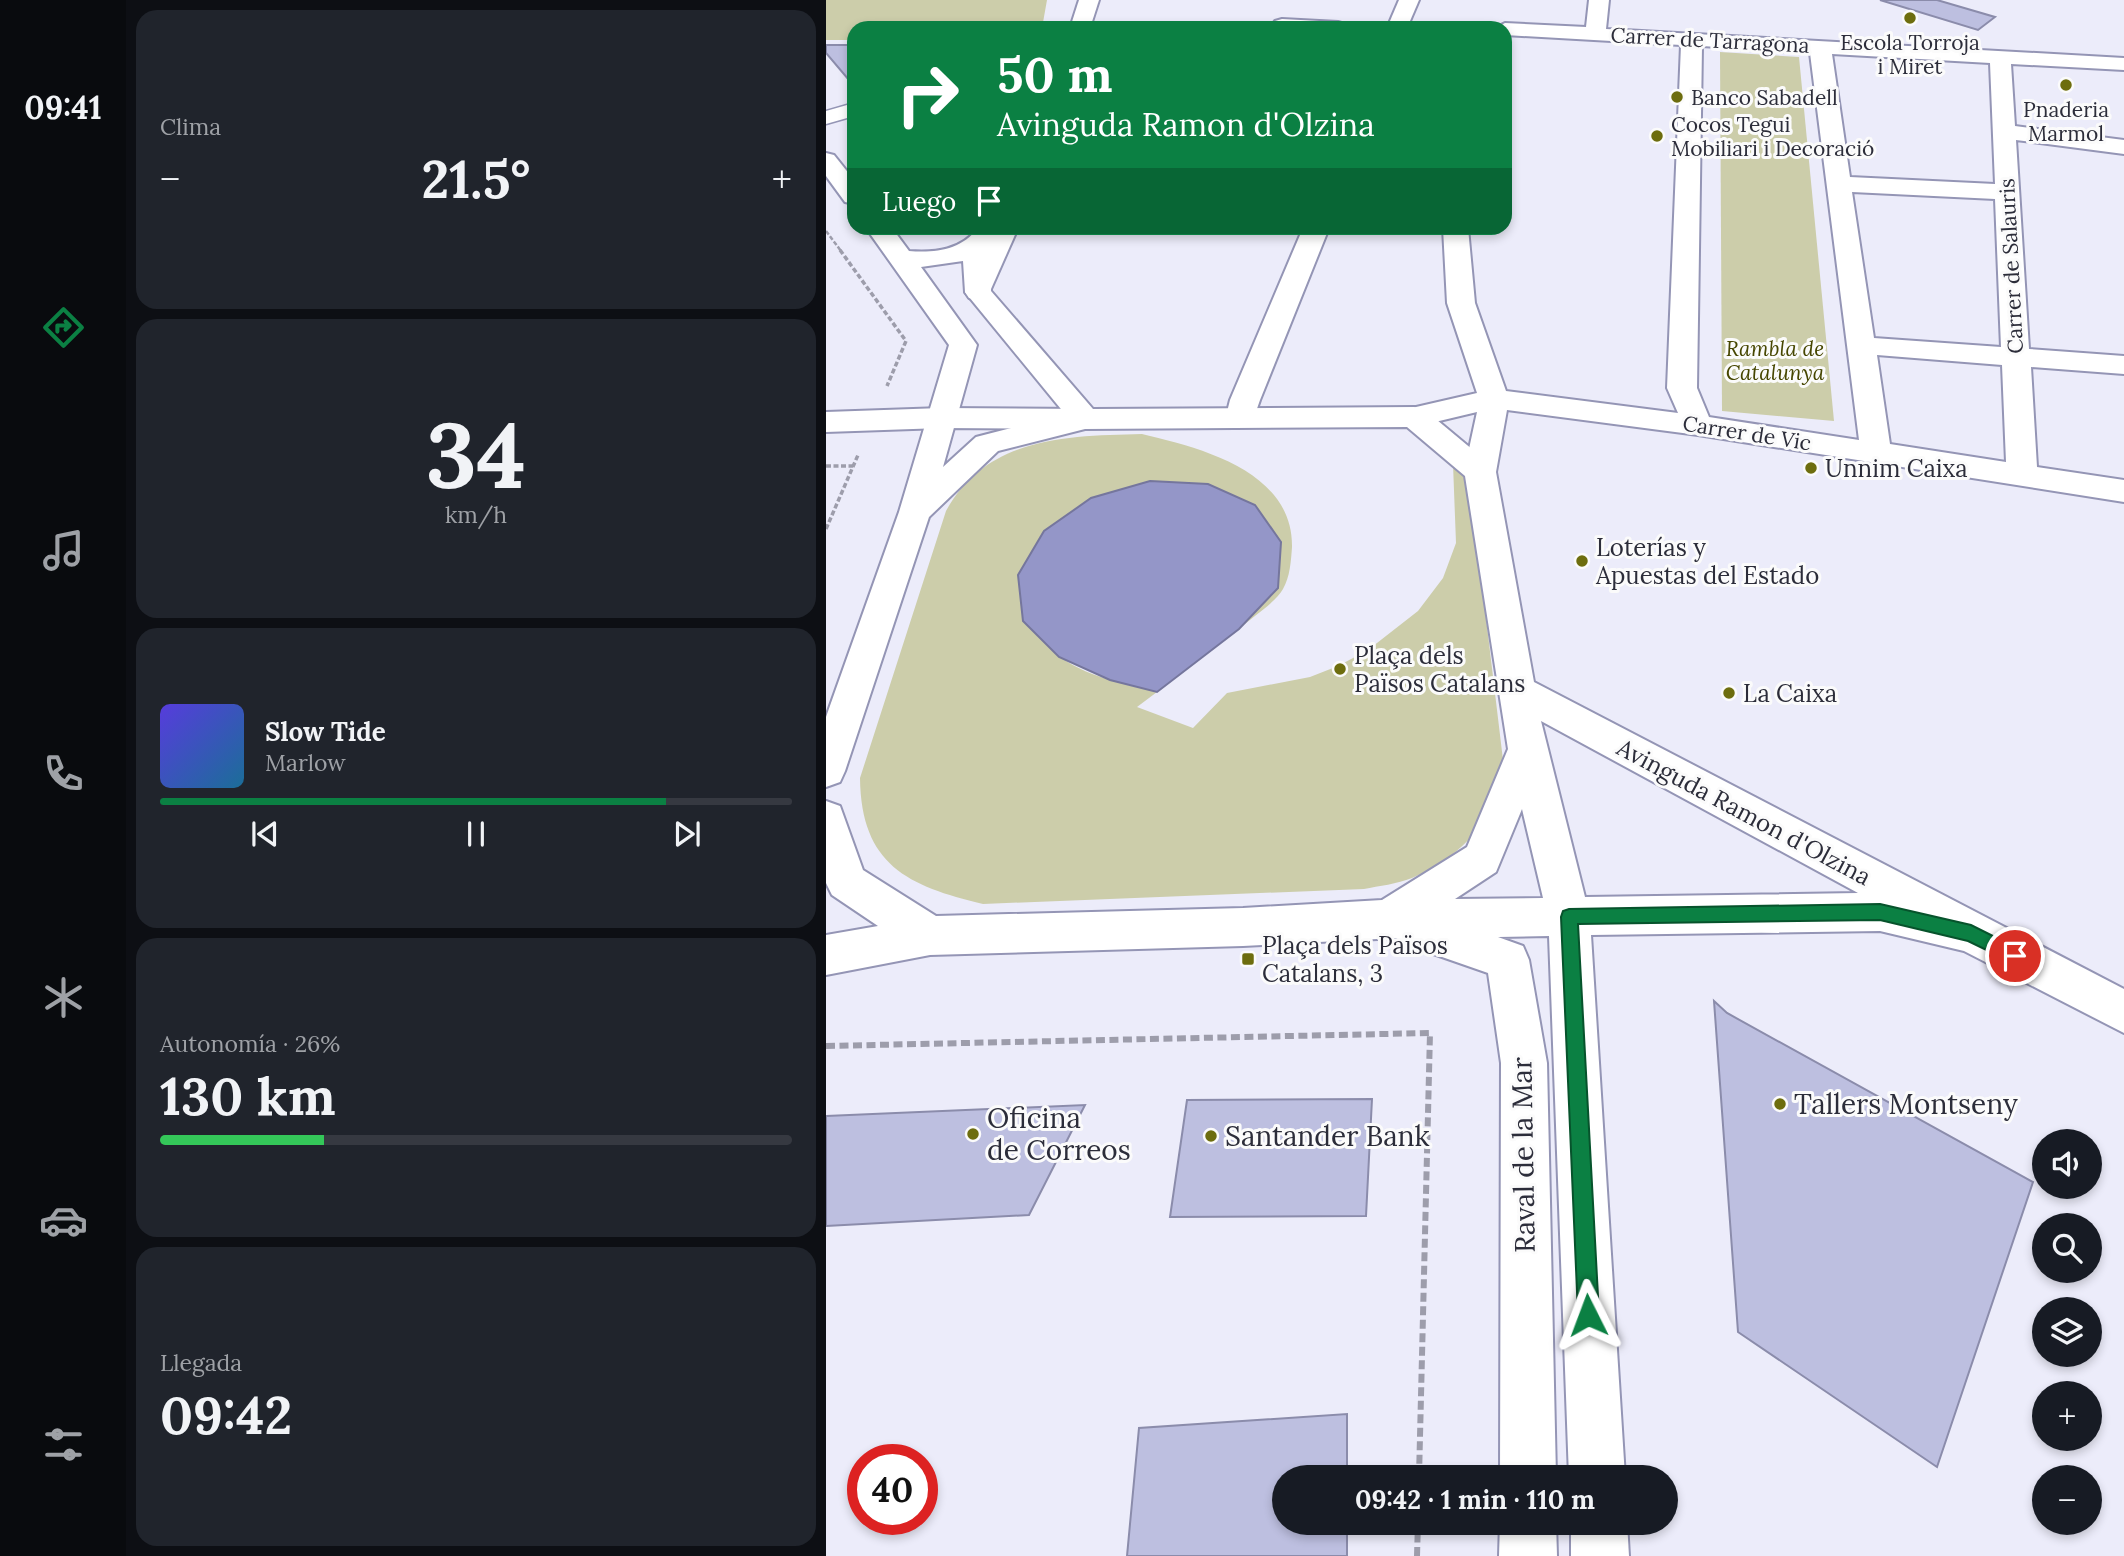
<!DOCTYPE html>
<html lang="es">
<head>
<meta charset="utf-8">
<style>
	body { margin:0; font-family:Lora,serif; background:#20242c; color:#f1f3f6; height:100vh; display:flex; flex-direction:column; font-size:26px; white-space:nowrap }
	* { box-sizing:border-box; margin:0 }
	p { font-size:23px; color:#9ea1a6 }
	.icon { flex:none; width:38px; height:38px; fill:none; stroke:currentColor; stroke-width:2; stroke-linecap:round; stroke-linejoin:round }
	.map { position:relative; flex:1; overflow:hidden }
	.details { display:flex; flex-direction:column; gap:10px; padding:10px; background:#0d0f14; width:700px }
	.details>* { flex:none }
	.top-card { position:absolute; left:21px; top:21px; width:665px; height:214px; border-radius:21px; box-shadow:0 4px 10px #0003; background:#0b8043; color:#fff; overflow:hidden }
	.buttons { position:absolute; left:1206px; top:1129px; display:grid; gap:14px }
	.buttons a { display:grid; place-items:center; width:70px; height:70px; border-radius:50%; background:#171b24; box-shadow:0 4px 10px #0003; font-size:35px }
	.speed { position:absolute; left:21px; top:1444px; display:flex; gap:14px; font-size:35px; font-weight:700; text-align:center }
	.speed>* { display:grid; place-content:center; width:91px; height:91px; border-radius:50%; background:#171b24; box-shadow:0 4px 10px #0003; line-height:1 }
	.speed .limit { border:10px solid #d22; background:#fff; color:#111 }
	.pin { position:absolute; display:grid; place-items:center; width:60px; height:60px; color:#fff; margin:-30px; border:4px solid #fff; border-radius:50%; box-shadow:0 2px 7px #0007 }
	.me { position:absolute; width:77px; margin:-38px; rotate:357deg; stroke-linejoin:round; filter:drop-shadow(0 0 5px #0008) }
	.turn { display:flex; align-items:center; gap:24px; height:147px; padding:0 35px; font-size:32px }
	.turn .icon { width:91px; height:91px; stroke-width:2.5 }
	.turn b { display:block; font-size:49px; line-height:60px }
	.then { display:flex; align-items:center; height:66px; padding:0 35px; background:#0003; gap:14px; font-size:26px }
	.big { font-size:52px; font-weight:800; line-height:1.1 }
	.details .widget { flex:1; display:flex; flex-direction:column; justify-content:center; gap:10px; min-width:0; padding:0 24px; border-radius:21px; background:#20242c }
	.details .dial { align-items:center; gap:0 }
	.dial b { font-size:91px; line-height:1 }
	.song { display:flex; align-items:center; gap:21px }
	.cover { width:84px; height:84px; border-radius:10px; background:linear-gradient(135deg,hsl(250 70% 55%),hsl(200 70% 35%)) }
	.played { height:7px; border-radius:4px; background:linear-gradient(90deg,#0b8043 80%,#363941 80%) }
	.keys { display:flex; justify-content:space-around; direction:ltr }
	.heat { display:flex; justify-content:space-between; align-items:center; font-size:38px; direction:ltr }
	.charge { height:10px; border-radius:5px; background:linear-gradient(90deg,#34c759 26%,#363941 0) }
	.trip { position:absolute; left:446px; top:1465px; width:406px; height:70px; border-radius:35px; background:#171b24; box-shadow:0 4px 10px #0003; font-weight:800; line-height:70px; text-align:center }
	main { display:flex; flex:1; min-height:0 }
	.tab-bar { display:flex; flex-direction:column; width:126px; justify-content:space-around; align-items:center; background:#090b0e; color:#9ea1a6 }
	.tab-bar .icon { width:49px; height:49px }
	.tab-bar .on { color:#0b8043 }
	.tab-bar b { font-size:32px; color:#f1f3f6 }
	.map>svg:first-child { display:block }
	.green { fill:#cccdaa }
	.water { fill:#9496c8; stroke:#75769d; stroke-width:2 }
	.building { fill:#bdbfe0; stroke:#8b8cab; stroke-width:2 }
	.lines { fill:none; stroke-linecap:round; stroke-linejoin:round }
	.pedestrian-casing { stroke:#9495b5; stroke-width:3 }
	.minor-casing { stroke:#9495b5; stroke-width:4 }
	.tertiary-casing { stroke:#9495b5; stroke-width:4 }
	.path-far2 { stroke:#9d9dab; stroke-width:2.5; stroke-dasharray:4.5 2; stroke-linecap:butt }
	.path-far1 { stroke:#9d9dab; stroke-width:3.5; stroke-dasharray:5 2.5; stroke-linecap:butt }
	.path { stroke:#9d9dab; stroke-width:6; stroke-dasharray:9 4.5; stroke-linecap:butt }
	.pedestrian { fill:#fff; fill-rule:evenodd }
	.minor { fill:#fff; fill-rule:evenodd }
	.tertiary { fill:#fff; fill-rule:evenodd }
	.route { fill:#0b8043; stroke:#07532c; stroke-width:2 }
	.poi-dot { fill:#6d6d0e; stroke:#fbfbfb; stroke-width:2.5 }
	.labels { text-anchor:middle; dominant-baseline:central; stroke-width:6; stroke-linejoin:round; paint-order:stroke }
	.far-street-label { font-size:21px; fill:#2c2d3a; stroke:#fbfbfb }
	.far-poi-label { font-size:21px; fill:#2c2d3a; stroke:#fbfbfb }
	.far-park-label { font-size:21px; font-style:italic; fill:#464601; stroke:#fbfbfb }
	.poi-label { font-size:24px; fill:#2c2d3a; stroke:#fbfbfb; text-anchor:start }
	.street-label { font-size:24px; fill:#2c2d3a; stroke:#fbfbfb }
	.near-poi-label { font-size:28px; fill:#2c2d3a; stroke:#fbfbfb; text-anchor:start }
	.near-street-label { font-size:28px; fill:#2c2d3a; stroke:#fbfbfb }
</style>
</head>
<body>
<main>
<nav class="tab-bar">
<b>09:41</b>
<svg class="icon on" aria-label="directions" viewBox="0 0 24 24"><path d="M12 3l9 9-9 9-9-9zM9 14v-3h6M13 9l2 2-2 2"/></svg>
<svg class="icon" aria-label="music" viewBox="0 0 24 24"><path d="M9 18V5l10-2v13"/><circle cx="6" cy="18" r="3"/><circle cx="16" cy="16" r="3"/></svg>
<svg class="icon" aria-label="phone" viewBox="0 0 24 24"><path d="M5 4h4l2 5-3 2q2 4 5 5l2-3 5 2v4C11 20 4 13 5 4z"/></svg>
<svg class="icon" aria-label="climate" viewBox="0 0 24 24"><path d="M12 3v18M4 7l16 10M4 17L20 7"/></svg>
<svg class="icon" aria-label="car" viewBox="0 0 24 24"><path d="M5 17H2v-5l4-1 3-4h7l3 4 3 1v5h-3M9 17h6M6 11h13"/><circle cx="7" cy="17" r="2"/><circle cx="17" cy="17" r="2"/></svg>
<svg class="icon" aria-label="filters" viewBox="0 0 24 24"><path d="M4 7h16M4 17h16"/><circle cx="9" cy="7" r="2"/><circle cx="15" cy="17" r="2"/></svg>
</nav>
<section class="details">
<div class="widget"><p>Clima</p>
<div class="heat"><a>−</a><b class="big">21.5°</b><a>+</a></div>
</div>
<div class="widget dial"><b>34</b><p>km/h</p></div>
<div class="widget">
<div class="song"><i class="cover"></i><div><b>Slow Tide</b><p>Marlow</p></div></div>
<div class="played"></div>
<div class="keys"><svg class="icon" aria-label="previous" viewBox="0 0 24 24"><path d="M18 5L8 12l10 7zM5 5v14"/></svg><svg class="icon" aria-label="pause" viewBox="0 0 24 24"><path d="M8 5v14M16 5v14"/></svg><svg class="icon" aria-label="next" viewBox="0 0 24 24"><path d="M6 5l10 7-10 7zM19 5v14"/></svg></div>
</div>
<div class="widget"><p>Autonomía · 26%</p><b class="big">130 km</b><div class="charge"></div></div>
<div class="widget"><p>Llegada</p><b class="big">09:42</b></div>
</section>
<div class="map">
<svg width="1298" height="1556" viewBox="0 0 1298 1556">
	<rect width="100%" height="100%" fill="#ececfa"/>
	<g class="green">
		<polygon points="0,0 221,0 216,28 28,28 28,40 0,40"/>
		<polygon points="894,52 973,57 1008,421 896,411"/>
		<path d="M 316,434 C 375,448 467,471 466,547 C 465,561 464,577 457,589 C 450,602 425,618 413,629 L 452,588 L 224,648 C 250,675 296,683 331,692 L 311,707 L 367,728 L 401,693 L 484,677 L 512,666 L 542,650 L 592,611 L 617,578 L 630,543 L 627,464 L 638,477 L 645,493 L 677,760 C 670,819 640,854 586,878 C 571,884 553,886 538,889 L 157,904 C 82,886 35,865 34,778 L 120,511 C 161,436 242,436 316,434 Z"/>
	</g>
	<polygon class="water" points="324,481 382,484 429,505 455,542 452,588 413,629 331,692 284,680 233,657 197,621 192,575 218,531 265,498"/>
	<g class="building">
		<polygon points="1054,0 1111,0 1169,17 1152,30"/>
		<polygon points="0,45 28,45 28,86 0,53"/>
		<polygon points="888,1001 901,1013 1207,1182 1111,1467 912,1332"/>
		<polygon points="546,1099 540,1216 344,1217 361,1100"/>
		<polygon points="259,1105 203,1215 0,1226 0,1116"/>
		<polygon points="521,1414 521,1477 458,1477 458,1522 521,1522 521,1556 301,1556 313,1428"/>
	</g>
	<g class="lines">
		<g class="pedestrian-casing">
			<polygon id="pedestrian" points="28,103 28,116 0,124 0,111"/>
		</g>
		<g class="minor-casing">
			<g id="minor">
				<polygon points="253,0 273,0 264,28 244,28"/>
				<polygon points="573,0 593,0 581,28 561,28"/>
				<path d="M 763,0 L 783,0 L 780,29 L 1298,58 L 1298,70 L 1185,64 L 1189,126 L 1298,140 L 1298,154 L 1190,140 L 1203,349 L 1298,356 L 1298,374 L 1205,367 L 1211,467 L 1298,480 L 1298,502 L 872,435 L 681,410 L 670,472 L 665,479 L 654,483 L 643,479 L 638,472 L 651,412 L 588,427 L 577,424 L 573,417 L 577,410 L 651,393 L 621,303 L 617,228 L 642,228 L 649,303 L 680,391 L 852,413 L 841,388 L 855,45 L 679,35 L 679,28 L 669,28 L 679,23 L 760,27 ZM 876,46 L 984,53 L 1033,440 L 883,417 L 871,388 ZM 1006,54 L 1164,63 L 1169,184 L 1024,177 ZM 1026,192 L 1169,199 L 1175,347 L 1048,338 ZM 1051,355 L 1176,365 L 1180,462 L 1064,444 Z"/>
				<polygon points="456,19 512,22 519,24 522,28 448,28 446,25 449,21"/>
				<polygon points="166,228 192,228 161,298 152,300 143,298 139,292"/>
				<polygon points="477,228 503,228 434,400 426,423 415,426 404,423 400,416 404,400"/>
				<polygon points="116,408 259,409 270,412 274,419 270,426 259,429 116,428 0,432 0,412"/>
			</g>
		</g>
		<g class="tertiary-casing">
			<g id="tertiary">
				<polygon points="0,153 8,155 28,180 28,204 19,202 0,176"/>
				<path d="M 40,228 L 66,228 L 83,251 C 110,253 135,250 152,228 L 174,228 L 176,230 L 162,248 L 165,291 L 267,409 L 588,407 L 599,410 L 665,465 L 670,472 L 708,682 L 1298,989 L 1298,1033 L 1138,951 L 1054,931 L 765,935 L 799,1477 L 743,1477 L 723,936 L 672,937 L 697,946 L 703,960 L 721,1063 L 730,1477 L 674,1477 L 675,1063 L 662,973 L 573,942 L 571,938 L 417,946 L 104,955 L 0,975 L 0,935 L 52,926 L 6,895 L 0,883 L 0,801 L 14,806 L 37,870 L 110,916 L 417,908 L 556,900 L 641,847 L 682,749 L 639,476 L 581,427 L 259,429 L 172,451 L 103,517 L 19,771 L 14,782 L 0,787 L 0,717 L 73,512 L 123,345 ZM 137,261 L 139,292 L 239,414 L 150,437 L 117,467 L 151,345 L 95,267 ZM 715,721 L 1032,893 L 759,897 ZM 696,809 L 717,898 L 629,899 L 670,872 Z"/>
				<polygon points="674,1522 730,1522 731,1556 673,1556"/>
				<polygon points="745,1522 801,1522 803,1556 745,1556"/>
			</g>
		</g>
		<polyline class="path-far2" points="0,231 15,251"/>
		<g class="path-far1">
			<polyline points="14,250 80,341 61,386"/>
			<polyline points="0,466 27,466"/>
			<polyline points="0,529 32,455"/>
		</g>
		<g class="path">
			<polyline points="0,1046 604,1033 593,1477"/>
			<polyline points="591,1556 592,1522"/>
		</g>
		<use href="#pedestrian" class="pedestrian"/>
		<use href="#minor" class="minor"/>
		<use href="#tertiary" class="tertiary"/>
	</g>
	<polygon class="route" points="1054,904 1145,925 1195,950 1198,956 1195,961 1189,964 1142,941 1054,920 752,924 773,1315 770,1322 762,1325 755,1322 752,1315 735,917 737,911 743,909"/>
	<g class="poi-dot">
		<circle cx="1084" cy="18" r="7"/>
		<circle cx="1240" cy="85" r="7"/>
		<circle cx="851" cy="97" r="7"/>
		<circle cx="831" cy="136" r="7"/>
		<circle cx="985" cy="468" r="7"/>
		<circle cx="756" cy="561" r="7"/>
		<circle cx="514" cy="669" r="7"/>
		<circle cx="903" cy="693" r="7"/>
		<rect x="415" y="952" width="14" height="14" rx="3.5"/>
		<circle cx="954" cy="1104" r="7"/>
		<circle cx="147" cy="1134" r="7"/>
		<circle cx="385" cy="1136" r="7"/>
	</g>
	<g class="labels">
		<g class="far-street-label">
			<text transform="translate(884 40) rotate(3)">Carrer de Tarragona</text>
			<text transform="translate(1185 266) rotate(-93)">Carrer de Salauris</text>
			<text transform="translate(921 433) rotate(9)">Carrer de Vic</text>
		</g>
		<g class="far-poi-label">
			<text x="1084" y="42">Escola Torroja<tspan x="1084" dy="24">i Miret</tspan></text>
			<text x="865" y="97" text-anchor="start">Banco Sabadell</text>
			<text x="1240" y="109">Pnaderia<tspan x="1240" dy="24">Marmol</tspan></text>
			<text x="845" y="124" text-anchor="start">Cocos Tegui<tspan x="845" dy="24">Mobiliari i Decoració</tspan></text>
		</g>
		<g class="far-park-label">
			<text x="949" y="348">Rambla de<tspan x="949" dy="24">Catalunya</tspan></text>
		</g>
		<g class="poi-label">
			<text x="999" y="468">Unnim Caixa</text>
			<text x="770" y="547">Loterías y<tspan x="770" dy="28">Apuestas del Estado</tspan></text>
			<text x="528" y="655">Plaça dels<tspan x="528" dy="28">Països Catalans</tspan></text>
			<text x="917" y="693">La Caixa</text>
			<text x="436" y="945">Plaça dels Països<tspan x="436" dy="28">Catalans, 3</tspan></text>
		</g>
		<g class="street-label">
			<text transform="translate(918 812) rotate(28)">Avinguda Ramon d'Olzina</text>
		</g>
		<g class="near-poi-label">
			<text x="968" y="1104">Tallers Montseny</text>
			<text x="161" y="1118">Oficina<tspan x="161" dy="32">de Correos</tspan></text>
			<text x="399" y="1136">Santander Bank</text>
		</g>
		<g class="near-street-label">
			<text transform="translate(697 1155) rotate(-91)">Raval de la Mar</text>
		</g>
	</g>
</svg>
<div class="buttons">
<a><svg class="icon" aria-label="sound" viewBox="0 0 24 24"><path d="M4 9h4l5-4v14l-5-4H4zM17 9q2 3 0 6"/></svg></a>
<a><svg class="icon" aria-label="search" viewBox="0 0 24 24"><circle cx="10" cy="10" r="6"/><path d="M15 15l6 6"/></svg></a>
<a><svg class="icon" aria-label="layers" viewBox="0 0 24 24"><path d="M12 4l9 5-9 5-9-5zM3 14l9 5 9-5"/></svg></a>
<a>+</a>
<a>−</a>
</div>
<div class="speed"><div class="limit">40</div></div>
<div class="pin" style="left:1189px;top:956px;background:#d93025"><svg class="icon" aria-label="arrive" viewBox="0 0 24 24"><path d="M6 21V4h12l-3 4 3 4H6"/></svg></div>
<svg class="me" style="left:762px;top:1315px" viewBox="-20 -20 40 40"><path d="M0-17L14 15 0 8-14 15z" fill="#0b8043" stroke="#fff" stroke-width="4"/></svg>
<div class="trip">09:42 · 1 min · 110 m</div>
<div class="top-card">
<div class="turn"><svg class="icon" aria-label="right" viewBox="0 0 24 24"><path d="M7 20v-9h11M14 6l5 5-5 5"/></svg><div><b>50 m</b>Avinguda Ramon d'Olzina</div></div>
<div class="then">Luego<svg class="icon" aria-label="arrive" viewBox="0 0 24 24"><path d="M6 21V4h12l-3 4 3 4H6"/></svg></div>
</div>
</div>
</main>
</body>
</html>
